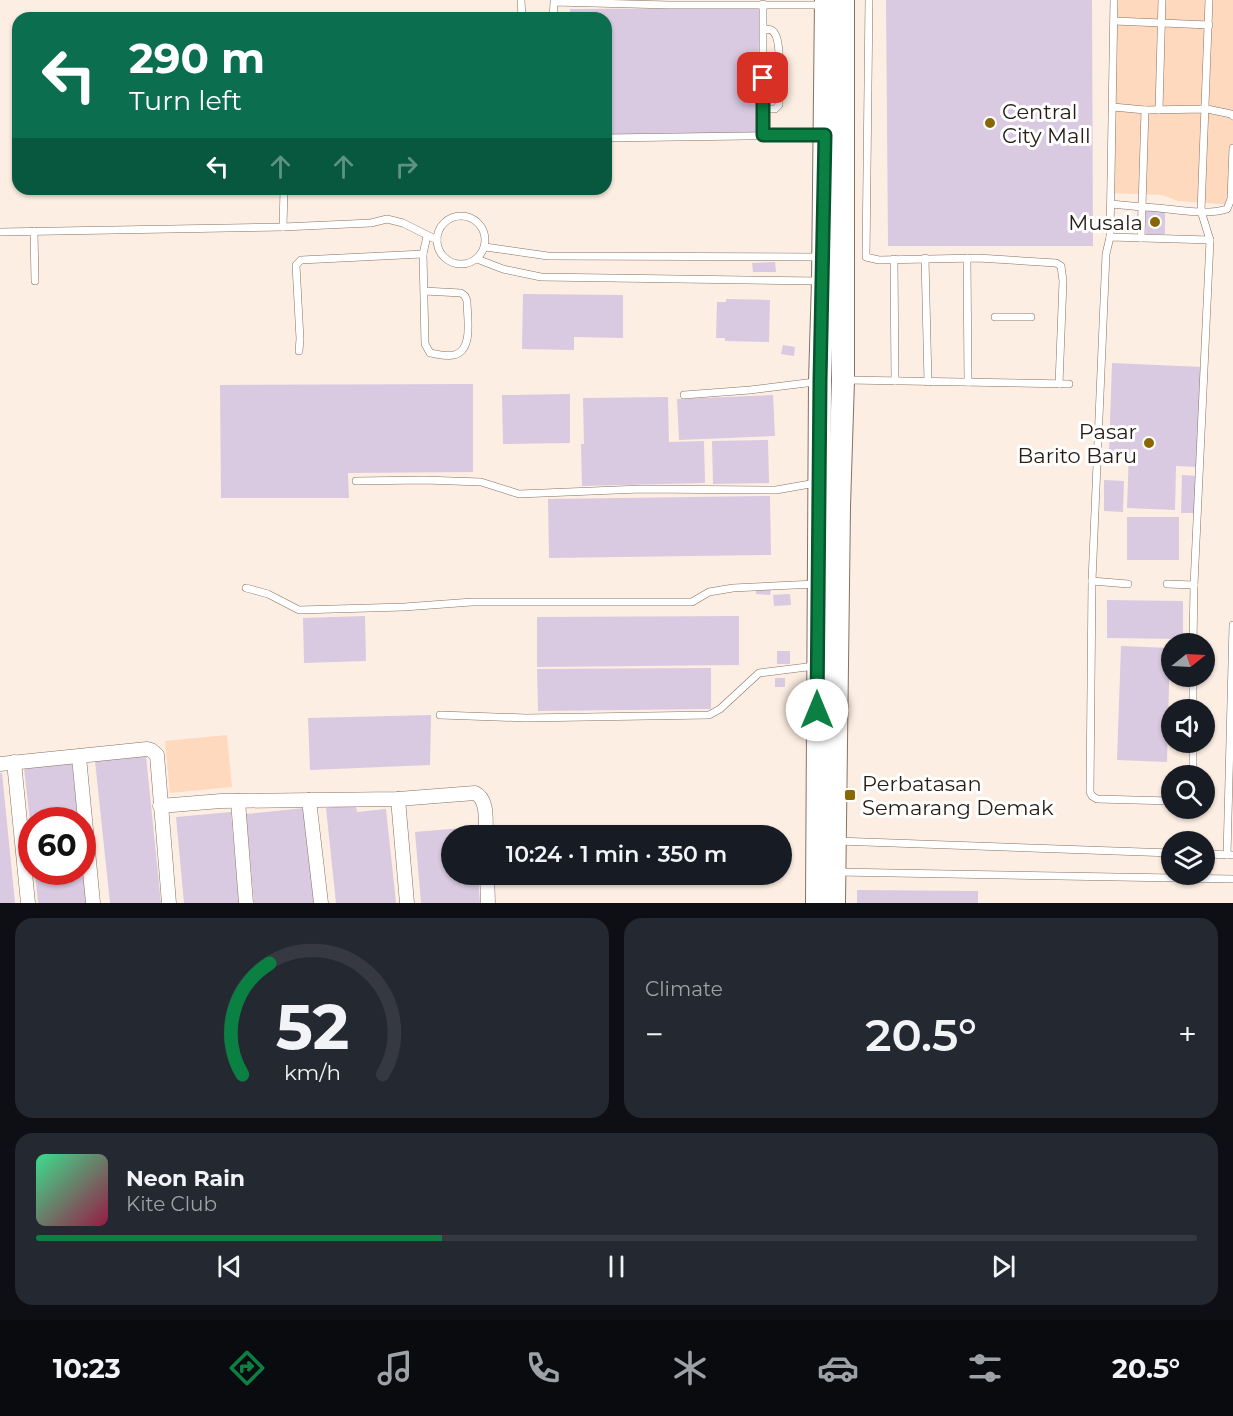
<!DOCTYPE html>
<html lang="en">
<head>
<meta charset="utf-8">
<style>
	body { margin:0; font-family:Montserrat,sans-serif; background:#242831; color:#f1f3f6; height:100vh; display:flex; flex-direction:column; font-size:22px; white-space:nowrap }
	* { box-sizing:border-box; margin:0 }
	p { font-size:20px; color:#9ea1a6 }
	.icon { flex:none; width:33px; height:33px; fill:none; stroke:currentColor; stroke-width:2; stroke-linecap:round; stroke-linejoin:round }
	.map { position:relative; height:903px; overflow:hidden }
	.details { display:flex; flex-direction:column; gap:15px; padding:15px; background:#0d0f14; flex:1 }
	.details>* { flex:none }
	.guide { position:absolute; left:12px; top:12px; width:600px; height:183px; border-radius:18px; box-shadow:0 2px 4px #0004; background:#0b6e4f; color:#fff; overflow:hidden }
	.needle { width:39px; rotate:72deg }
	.controls { position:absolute; left:1161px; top:633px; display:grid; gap:12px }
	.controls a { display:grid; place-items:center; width:54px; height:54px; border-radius:50%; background:#171b24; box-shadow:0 2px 4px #0004; font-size:30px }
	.speed { position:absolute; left:18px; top:807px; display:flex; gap:12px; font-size:30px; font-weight:700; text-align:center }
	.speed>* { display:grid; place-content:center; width:78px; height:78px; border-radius:50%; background:#171b24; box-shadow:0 2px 4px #0004; line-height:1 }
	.speed .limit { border:9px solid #d22; background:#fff; color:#111 }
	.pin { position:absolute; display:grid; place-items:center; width:51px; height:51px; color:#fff; margin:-26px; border-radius:12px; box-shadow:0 3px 9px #0006 }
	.me { position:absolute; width:66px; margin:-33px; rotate:0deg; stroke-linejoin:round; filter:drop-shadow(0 0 4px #0008) }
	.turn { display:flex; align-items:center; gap:21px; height:126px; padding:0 18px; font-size:27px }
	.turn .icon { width:78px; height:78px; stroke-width:2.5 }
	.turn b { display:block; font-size:42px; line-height:51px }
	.lanes { display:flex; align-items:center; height:57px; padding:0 18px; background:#0003; justify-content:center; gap:30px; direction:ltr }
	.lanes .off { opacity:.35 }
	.big { font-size:45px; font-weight:600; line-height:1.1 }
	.details .tile { flex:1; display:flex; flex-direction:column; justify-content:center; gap:9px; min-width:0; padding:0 21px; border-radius:18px; background:#242831 }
	.details .dial { align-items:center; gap:0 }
	.dial svg { height:156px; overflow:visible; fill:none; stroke:#363941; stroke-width:7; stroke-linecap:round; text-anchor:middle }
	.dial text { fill:#f1f3f6; stroke:none }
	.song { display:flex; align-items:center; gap:18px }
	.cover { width:72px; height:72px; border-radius:9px; background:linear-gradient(135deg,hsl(150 70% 55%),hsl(340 70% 35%)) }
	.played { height:6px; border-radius:3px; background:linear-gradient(90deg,#0b8043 35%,#363941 35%) }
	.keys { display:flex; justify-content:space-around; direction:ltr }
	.heat { display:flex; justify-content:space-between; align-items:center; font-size:33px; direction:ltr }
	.details .tiles { flex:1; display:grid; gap:15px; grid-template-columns:1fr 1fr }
	.tile:last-child { grid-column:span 2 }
	.trip { position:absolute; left:441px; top:825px; width:351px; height:60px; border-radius:30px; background:#171b24; box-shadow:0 2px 4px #0004; font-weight:600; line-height:60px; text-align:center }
	.tabs { display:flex; height:96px; justify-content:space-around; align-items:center; background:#090b0e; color:#9ea1a6 }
	.tabs .icon { width:42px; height:42px }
	.tabs .selected { color:#0b8043 }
	.tabs b { font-size:27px; color:#f1f3f6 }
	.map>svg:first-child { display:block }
	.green { fill:#ffd9bd }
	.building { fill:#d9c9e1 }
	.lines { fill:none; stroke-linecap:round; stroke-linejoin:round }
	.lane-casing { stroke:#877160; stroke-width:8 }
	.street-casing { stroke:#877160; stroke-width:15 }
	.primary-casing { stroke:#877160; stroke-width:24 }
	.lane { stroke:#fff; stroke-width:7 }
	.street { stroke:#fff; stroke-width:14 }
	.primary { stroke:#fff; stroke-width:22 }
	.route-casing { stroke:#07532c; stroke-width:15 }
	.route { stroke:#0b8043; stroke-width:10 }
	.poi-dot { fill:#896704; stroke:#fff; stroke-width:2 }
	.labels { text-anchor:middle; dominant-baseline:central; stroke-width:6; stroke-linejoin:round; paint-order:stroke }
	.poi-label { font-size:21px; fill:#261d16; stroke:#fff; text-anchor:start }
</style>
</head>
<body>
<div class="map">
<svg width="1233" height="903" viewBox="0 0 1233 903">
	<rect width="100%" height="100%" fill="#fdeee3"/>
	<g class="green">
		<polygon points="1111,0 1233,0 1233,205 1178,201 1162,195 1109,193"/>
		<polygon points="227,735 232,787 170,793 165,741"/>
	</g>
	<g class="building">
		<polygon points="886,0 1092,0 1093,246 888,246"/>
		<polygon points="760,8 756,133 606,134 606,18 570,18 570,9"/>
		<rect x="1146" y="211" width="19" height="23"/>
		<polygon points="775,262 776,272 753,272 752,263"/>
		<polygon points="523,294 623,295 623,338 574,337 574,350 522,349"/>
		<polygon points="726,299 770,300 769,342 725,341 725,338 716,338 717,302 726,302"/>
		<polygon points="783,345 795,347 794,356 781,354"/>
		<polygon points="1112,363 1202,367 1198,467 1176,466 1175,510 1127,508 1129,452 1109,451"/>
		<polygon points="473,384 473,472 348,473 349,498 221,498 220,385"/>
		<polygon points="570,394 570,443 503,444 502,395"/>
		<polygon points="773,395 775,436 679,440 677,399"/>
		<polygon points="668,397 669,442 704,441 705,483 582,486 581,444 584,444 583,398"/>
		<polygon points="768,440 769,483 713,484 712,441"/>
		<polygon points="1182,475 1198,476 1197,513 1181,513"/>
		<polygon points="1104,480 1124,481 1123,512 1104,511"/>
		<polygon points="770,496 771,555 549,558 548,499"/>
		<rect x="1127" y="517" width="52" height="43"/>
		<polygon points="756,588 771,589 770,595 756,594"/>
		<polygon points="790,594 791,605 774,606 773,595"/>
		<polygon points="1107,600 1183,601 1183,639 1107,638"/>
		<polygon points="365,616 366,661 304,663 303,618"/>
		<polygon points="739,616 739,665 537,667 537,617"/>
		<polygon points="1121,646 1170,648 1167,762 1117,760"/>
		<rect x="777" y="651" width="13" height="13"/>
		<polygon points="711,668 711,709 538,711 537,669"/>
		<rect x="775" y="678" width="10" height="9"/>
		<polygon points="431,715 430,765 310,770 308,718"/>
		<polygon points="146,756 161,903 110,903 95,761"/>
		<polygon points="72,763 78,820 30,821 24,768"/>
		<polygon points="0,773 2,773 15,903 0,903"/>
		<polygon points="356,805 357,812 386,809 396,903 336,903 326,808"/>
		<polygon points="305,808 314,903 254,903 246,814"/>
		<polygon points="231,812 239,903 184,903 176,817"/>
		<polygon points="474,827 475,836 452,836 452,874 478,874 480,903 421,903 415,832"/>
		<polygon points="35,872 83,872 87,903 38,903"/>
		<polygon points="857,890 978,891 978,903 857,903"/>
	</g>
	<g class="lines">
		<g class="lane-casing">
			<g id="lane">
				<polyline points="521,0 522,18"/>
				<polyline points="869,0 866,257 879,260 978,258 1056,263 1061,266 1063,281 1059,384"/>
				<polyline points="553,18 554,2 669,5 824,5"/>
				<polyline points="1114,21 1209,25"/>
				<path d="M 763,29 C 768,29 773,29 775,34 C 782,44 779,90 779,105 L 775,109 L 763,109 L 763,4"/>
				<polyline points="1113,107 1145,110"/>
				<polyline points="763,109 763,135"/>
				<polyline points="1159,110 1162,0"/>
				<path d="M 1233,116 L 1231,114 L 1207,109 L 1145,110 L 1142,207 C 1169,207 1201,217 1227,209 L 1231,199 L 1233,148"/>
				<polyline points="606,138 822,135"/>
				<polyline points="1111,204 1142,207 1141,238"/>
				<circle cx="461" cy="240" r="24"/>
				<polyline points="283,227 284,189"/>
				<polyline points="34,231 35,281"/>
				<polyline points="0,232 283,227 371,223 387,219 403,223 437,240"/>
				<polyline points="1110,237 1114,0"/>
				<polyline points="485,247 548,256 821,257"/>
				<path d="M 423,254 L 425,344 L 430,353 C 437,354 447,357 454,355 C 474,350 467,317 467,301 L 465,296 L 461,293 L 424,291"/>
				<polyline points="925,258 928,382"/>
				<polyline points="967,258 968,382"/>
				<polyline points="477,259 503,269 541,277 820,281"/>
				<polyline points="894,259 895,381"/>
				<polyline points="995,317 1031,317"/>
				<polyline points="299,351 300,339 296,265 301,260 423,254 427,236"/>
				<polyline points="847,380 1069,384"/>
				<polyline points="684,395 750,390 815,382"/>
				<polyline points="356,481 424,480 481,482 519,494 641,489 776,490 816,483"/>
				<polyline points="1092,581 1128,584"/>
				<polyline points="1167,584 1194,585"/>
				<polyline points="246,588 268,594 299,610 404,607 472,602 692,602 709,592 733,588 816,584"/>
				<polyline points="1193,644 1194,585 1210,240 1201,211 1209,0"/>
				<polyline points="1193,710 1193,676"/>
				<polyline points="440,715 526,718 709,715 720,709 759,673 815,666"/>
				<polyline points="1193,776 1193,742"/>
				<polyline points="1172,801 1097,799 1092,796 1090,792 1092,581 1106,254 1110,237 1210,240"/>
				<polyline points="837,841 1172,853"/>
				<polyline points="1204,854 1233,855"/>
				<polyline points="1227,855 1233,625"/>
				<polyline points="837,872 1233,879"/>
			</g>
		</g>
		<g class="street-casing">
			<g id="street">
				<polyline points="79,757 93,903"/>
				<polyline points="14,762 28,903"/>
				<polyline points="0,764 147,749 151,750 157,755 169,903"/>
				<polyline points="398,799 407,903"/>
				<polyline points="309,800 321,903"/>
				<polyline points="238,801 246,903"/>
				<path d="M 160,806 L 221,801 L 398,799 L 475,793 C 489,800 485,822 486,836"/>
				<polyline points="487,874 488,903"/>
			</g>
		</g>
		<g class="primary-casing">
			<g id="primary">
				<polyline points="817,903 820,381 823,281 826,0"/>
				<polyline points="834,903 839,506 843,380 843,0"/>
			</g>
		</g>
		<use href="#lane" class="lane"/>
		<use href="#street" class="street"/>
		<use href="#primary" class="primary"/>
	</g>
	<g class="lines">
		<g class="route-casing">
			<polyline id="route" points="763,78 763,135 825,135 820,381 817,710"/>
		</g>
		<use href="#route" class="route"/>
	</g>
	<g class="poi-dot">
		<circle cx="990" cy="123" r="6"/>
		<circle cx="1155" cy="222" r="6"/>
		<circle cx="1149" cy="443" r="6"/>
		<rect x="844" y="789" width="12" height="12" rx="3"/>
	</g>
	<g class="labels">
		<g class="poi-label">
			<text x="1002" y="111">Central<tspan x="1002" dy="24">City Mall</tspan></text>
			<text x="1143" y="222" text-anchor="end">Musala</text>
			<text x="1137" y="431" text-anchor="end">Pasar<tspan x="1137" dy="24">Barito Baru</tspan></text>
			<text x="862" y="783">Perbatasan<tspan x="862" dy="24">Semarang Demak</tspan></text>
		</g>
	</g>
</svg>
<div class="controls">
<a><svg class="needle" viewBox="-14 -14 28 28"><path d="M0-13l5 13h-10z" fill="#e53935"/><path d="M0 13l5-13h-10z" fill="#9ea1a6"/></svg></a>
<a><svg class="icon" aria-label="sound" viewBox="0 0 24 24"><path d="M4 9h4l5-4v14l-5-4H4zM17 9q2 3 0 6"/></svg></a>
<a><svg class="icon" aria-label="search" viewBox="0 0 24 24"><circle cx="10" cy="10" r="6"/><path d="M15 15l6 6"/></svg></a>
<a><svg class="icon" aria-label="layers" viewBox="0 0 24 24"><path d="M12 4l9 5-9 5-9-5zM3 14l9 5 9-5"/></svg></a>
</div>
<div class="speed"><div class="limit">60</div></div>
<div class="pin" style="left:763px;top:78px;background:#d93025"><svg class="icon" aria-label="arrive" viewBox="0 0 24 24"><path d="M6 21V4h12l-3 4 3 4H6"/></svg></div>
<svg class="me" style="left:817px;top:710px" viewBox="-20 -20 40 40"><circle r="19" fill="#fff"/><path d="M0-13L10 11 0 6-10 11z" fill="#0b8043"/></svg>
<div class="trip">10:24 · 1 min · 350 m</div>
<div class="guide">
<div class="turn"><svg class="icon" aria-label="left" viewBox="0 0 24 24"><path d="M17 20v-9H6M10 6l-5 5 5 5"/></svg><div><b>290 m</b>Turn left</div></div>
<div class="lanes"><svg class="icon" aria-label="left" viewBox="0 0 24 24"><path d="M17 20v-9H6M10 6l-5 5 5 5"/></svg><svg class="icon off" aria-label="ahead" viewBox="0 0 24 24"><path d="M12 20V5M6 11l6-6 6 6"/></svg><svg class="icon off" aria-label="ahead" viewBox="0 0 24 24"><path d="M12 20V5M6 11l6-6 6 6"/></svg><svg class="icon off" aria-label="right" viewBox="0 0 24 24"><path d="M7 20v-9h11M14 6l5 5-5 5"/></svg></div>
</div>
</div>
<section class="details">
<div class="tiles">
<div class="tile dial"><svg viewBox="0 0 100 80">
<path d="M14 69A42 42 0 1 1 86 69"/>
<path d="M14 69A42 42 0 0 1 28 12" stroke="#0b8043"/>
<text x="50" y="56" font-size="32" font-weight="700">52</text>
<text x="50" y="72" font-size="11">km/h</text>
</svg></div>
<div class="tile"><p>Climate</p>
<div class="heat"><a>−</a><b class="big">20.5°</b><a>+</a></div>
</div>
<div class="tile">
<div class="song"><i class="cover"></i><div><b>Neon Rain</b><p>Kite Club</p></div></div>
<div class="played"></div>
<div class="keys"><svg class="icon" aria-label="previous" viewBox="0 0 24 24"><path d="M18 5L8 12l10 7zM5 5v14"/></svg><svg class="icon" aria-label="pause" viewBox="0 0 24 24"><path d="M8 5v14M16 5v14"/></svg><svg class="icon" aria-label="next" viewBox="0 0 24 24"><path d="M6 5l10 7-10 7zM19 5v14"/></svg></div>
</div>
</div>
</section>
<nav class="tabs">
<b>10:23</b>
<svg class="icon selected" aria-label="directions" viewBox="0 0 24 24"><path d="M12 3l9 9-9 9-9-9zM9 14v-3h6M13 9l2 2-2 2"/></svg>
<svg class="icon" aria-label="music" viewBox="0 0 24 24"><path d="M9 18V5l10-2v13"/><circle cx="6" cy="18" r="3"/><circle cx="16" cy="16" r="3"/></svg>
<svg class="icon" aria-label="phone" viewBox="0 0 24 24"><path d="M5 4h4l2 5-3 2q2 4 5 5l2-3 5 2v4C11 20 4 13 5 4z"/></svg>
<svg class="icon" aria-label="climate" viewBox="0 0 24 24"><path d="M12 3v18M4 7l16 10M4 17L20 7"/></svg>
<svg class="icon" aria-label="car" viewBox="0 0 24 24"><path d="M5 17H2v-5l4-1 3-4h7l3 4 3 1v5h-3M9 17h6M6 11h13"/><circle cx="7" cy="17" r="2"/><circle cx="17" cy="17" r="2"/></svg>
<svg class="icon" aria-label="filters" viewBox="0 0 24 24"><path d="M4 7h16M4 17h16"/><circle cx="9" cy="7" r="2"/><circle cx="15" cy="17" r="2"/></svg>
<b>20.5°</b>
</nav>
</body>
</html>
